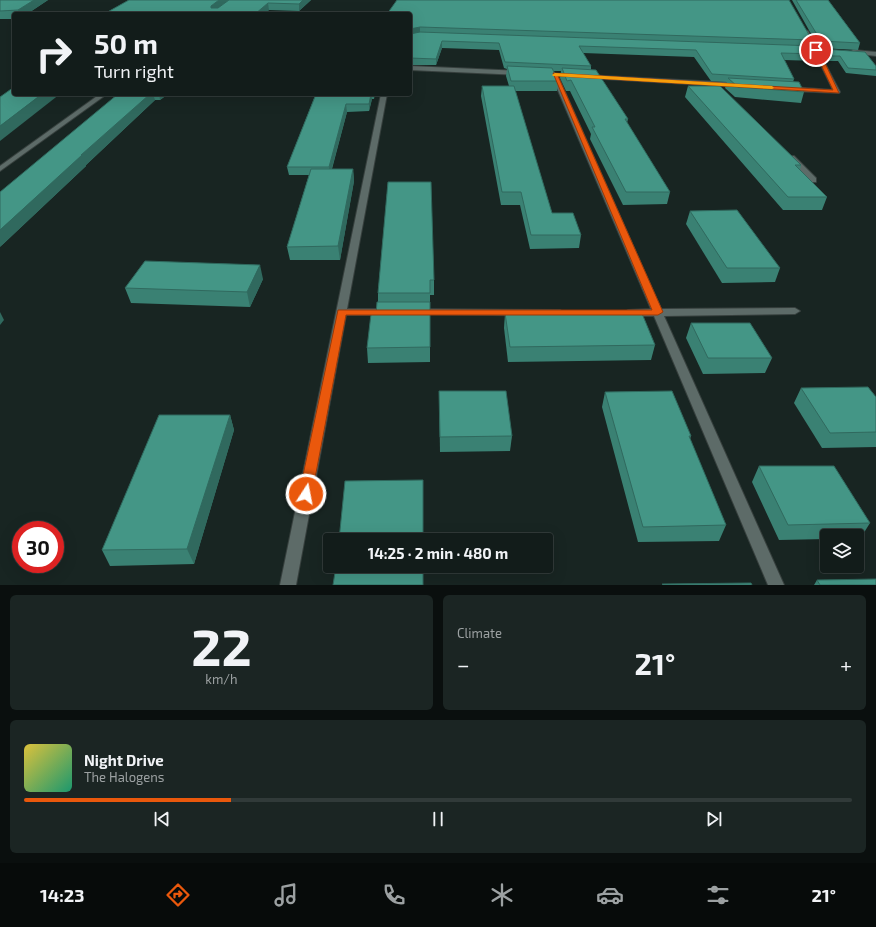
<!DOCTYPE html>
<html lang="en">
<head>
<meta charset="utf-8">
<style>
	body { margin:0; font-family:"Exo 2",sans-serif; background:#1b2523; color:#f1f3f6; height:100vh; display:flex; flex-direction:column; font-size:15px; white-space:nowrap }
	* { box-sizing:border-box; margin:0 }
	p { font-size:13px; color:#9ca1a2 }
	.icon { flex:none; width:22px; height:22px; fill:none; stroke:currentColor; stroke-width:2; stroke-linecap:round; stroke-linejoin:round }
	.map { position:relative; height:585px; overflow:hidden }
	.details { display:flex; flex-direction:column; gap:10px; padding:10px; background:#0a0f0e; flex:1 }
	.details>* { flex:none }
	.guide { position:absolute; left:12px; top:12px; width:400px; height:84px; border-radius:4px; box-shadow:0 4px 16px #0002,0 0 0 1px #313a39; background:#121c1a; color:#f1f3f6; overflow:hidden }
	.tools { position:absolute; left:820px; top:529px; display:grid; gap:8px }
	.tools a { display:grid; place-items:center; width:44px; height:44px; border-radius:4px; background:#121c1a; box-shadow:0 4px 16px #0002,0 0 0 1px #313a39; font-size:20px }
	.speed { position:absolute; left:12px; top:521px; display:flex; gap:8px; font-size:20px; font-weight:700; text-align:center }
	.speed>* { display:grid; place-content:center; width:52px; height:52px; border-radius:50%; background:#121c1a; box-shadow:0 4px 16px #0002,0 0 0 1px #313a39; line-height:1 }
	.speed .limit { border:6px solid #d22; background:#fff; color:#111 }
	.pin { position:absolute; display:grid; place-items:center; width:34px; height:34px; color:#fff; margin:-17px; border:2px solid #fff; border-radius:50%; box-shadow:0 1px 4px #0007 }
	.me { position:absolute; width:44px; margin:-22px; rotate:11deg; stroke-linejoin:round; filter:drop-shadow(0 0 3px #0008) }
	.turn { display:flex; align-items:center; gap:14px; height:84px; padding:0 16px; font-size:18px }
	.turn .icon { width:52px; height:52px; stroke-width:2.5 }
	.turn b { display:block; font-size:28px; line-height:34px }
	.big { font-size:30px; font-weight:700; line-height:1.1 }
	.details .card { flex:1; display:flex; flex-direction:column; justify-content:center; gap:6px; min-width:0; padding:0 14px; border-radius:6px; background:#1b2523 }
	.details .dial { align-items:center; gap:0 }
	.dial b { font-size:52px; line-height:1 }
	.song { display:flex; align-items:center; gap:12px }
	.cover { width:48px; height:48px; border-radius:6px; background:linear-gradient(135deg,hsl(50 70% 55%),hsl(160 70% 35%)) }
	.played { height:4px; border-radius:2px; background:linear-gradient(90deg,#ea580c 25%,#313a39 25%) }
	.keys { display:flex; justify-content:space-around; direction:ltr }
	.heat { display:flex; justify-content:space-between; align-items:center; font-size:22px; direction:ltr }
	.details .tiles { flex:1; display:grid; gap:10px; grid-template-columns:1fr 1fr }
	.card:last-child { grid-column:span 2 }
	.trip { position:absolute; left:323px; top:533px; width:230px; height:40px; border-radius:4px; background:#121c1a; box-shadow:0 4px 16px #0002,0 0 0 1px #313a39; font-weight:700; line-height:40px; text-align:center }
	.tabs { display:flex; height:64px; justify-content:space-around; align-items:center; background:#070b0a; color:#9ca1a2 }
	.tabs .icon { width:28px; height:28px }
	.tabs .on { color:#ea580c }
	.tabs b { font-size:18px; color:#f1f3f6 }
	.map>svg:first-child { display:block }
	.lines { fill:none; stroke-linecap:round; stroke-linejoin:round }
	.minor-casing { stroke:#37403e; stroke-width:2 }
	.minor { fill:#5d6b68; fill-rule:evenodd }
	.wall { fill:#3a8173 }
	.shaded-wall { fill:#30695e }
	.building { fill:#449686; stroke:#30695e }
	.route { fill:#ea580c; stroke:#983908 }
	.slow { fill:#f59e0b }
</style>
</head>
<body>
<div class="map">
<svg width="876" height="585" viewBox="0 0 876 585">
	<rect width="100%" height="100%" fill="#182522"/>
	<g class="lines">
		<g class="minor-casing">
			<g id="minor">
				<polygon points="804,30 808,31 840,92 839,93 791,91 788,89 791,87 833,90"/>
				<polygon points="853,50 876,52 876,56 851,53 850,52"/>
				<polygon points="410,66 519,71 522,73 519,75 410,70"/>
				<polygon points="552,73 557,74 661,309 795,308 800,311 795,314 664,316 784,585 768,585 654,316 628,316 623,313 628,310 651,309 551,74"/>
				<polygon points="585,75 739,83 742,85 739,87 587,78 584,76"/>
				<polygon points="100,94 107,94 0,171 0,166"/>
				<polygon points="381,94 387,94 347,309 390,309 395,312 390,315 346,315 296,585 280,585"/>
				<polygon points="788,156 794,156 816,178 816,182 810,182 788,160"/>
				<polygon points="418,309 560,310 565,313 560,316 414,314 413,312"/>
			</g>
		</g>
		<use href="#minor" class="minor"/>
	</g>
	<g class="wall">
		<polygon points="0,0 48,0 27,14 14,14 14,19 0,19"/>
		<polygon points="129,0 311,0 299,11 269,10 264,14 104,14"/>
		<polygon points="792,0 828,0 860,43 858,50 819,48"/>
		<polygon points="410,14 812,40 811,46 819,54 817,61 784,60 794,79 793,82 804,92 801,103 735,97 725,88 727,82 711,81 694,57 583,53 591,66 591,70 628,119 627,123 670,192 667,204 623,205 590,139 591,134 570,91 566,91 560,78 561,71 554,71 558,81 557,91 515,91 552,213 581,235 579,248 530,249 520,205 501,205 481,96 482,86 509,86 506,76 507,69 504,68 499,50 442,48 436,65 410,65"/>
		<polygon points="823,49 876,66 876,76 846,73 838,61 825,61 822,54"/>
		<polygon points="688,86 801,165 800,170 827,197 822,210 783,210 685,97"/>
		<polygon points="118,94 168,94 160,100 155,100 86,165 86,166 0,247"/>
		<polygon points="303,94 375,94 374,99 372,99 369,111 347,112 332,169 353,169 354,181 340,260 290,260 287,247 309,175 289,175 287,167 315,96 303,96"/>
		<polygon points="388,182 434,280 434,295 430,295 430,362 368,363 367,348 378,302 378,293"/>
		<polygon points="690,211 780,268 775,282 722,283 686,224"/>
		<polygon points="263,279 250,307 131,303 125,288"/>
		<polygon points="505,313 655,345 651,360 508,362 504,328"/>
		<polygon points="691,323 772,358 765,373 703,374 686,338"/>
		<polygon points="801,388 876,397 876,447 822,448 794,403"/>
		<polygon points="439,391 512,436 510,451 440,452"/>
		<polygon points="605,392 691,436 690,439 726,525 719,541 638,542 602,407"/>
		<polygon points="230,415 234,430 194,564 110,566 102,550"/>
		<polygon points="759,466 870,523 860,539 857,539 857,536 827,536 827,539 779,540 752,482"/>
		<polygon points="817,580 876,585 814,585"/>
	</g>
	<g class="shaded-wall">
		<polygon points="34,0 48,0 27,14 19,14 18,10"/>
		<polygon points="219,0 229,0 212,13 211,8 211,6"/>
		<polygon points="303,0 311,0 299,11 299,4"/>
		<polygon points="268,3 269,10 264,14 255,14"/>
		<polygon points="420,27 420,34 410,35 410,29"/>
		<polygon points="442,41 442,48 436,65 436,59"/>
		<polygon points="42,94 60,94 0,141 0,126"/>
		<polygon points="150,94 153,94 155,100 86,165 86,166 0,247 0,230 81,155"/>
		<polygon points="159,94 168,94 160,100"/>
		<polygon points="371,94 372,99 369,111 369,104"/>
		<polygon points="346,104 347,112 330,175 329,167"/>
		<polygon points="353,169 354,181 340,260 338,246"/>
		<polygon points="260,265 263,279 250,307 247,292"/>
		<polygon points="0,312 4,320 0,325"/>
		<polygon points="230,415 234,430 194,564 187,549"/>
	</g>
	<g class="building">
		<polygon points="0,0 34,0 18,10 0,11"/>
		<polygon points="129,0 219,0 211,6 211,8 218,8 229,0 303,0 299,4 268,3 255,14 104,14"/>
		<polygon points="397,0 789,0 812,40 420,27 410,29 410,14 387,14"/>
		<polygon points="796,0 828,0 860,43 821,41"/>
		<polygon points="420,32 815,46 819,54 781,53 794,79 712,74 696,50 579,46 591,66 505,62 499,43 442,41 436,59 410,58 410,34"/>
		<polygon points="823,49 865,52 876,66 876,70 848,68 840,56 827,56"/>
		<polygon points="507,66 552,68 558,81 511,81"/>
		<polygon points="562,68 596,70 628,119 625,119 670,192 626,192 592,127 595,127 571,80 567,81"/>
		<polygon points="728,78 799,82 804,92 738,87"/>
		<polygon points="482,86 514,86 552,213 573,213 581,235 531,235 521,192 502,192"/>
		<polygon points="688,86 720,86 801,165 795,165 827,197 788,197"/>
		<polygon points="14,87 14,94 42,94 0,126 0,97"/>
		<polygon points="118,94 150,94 81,155 82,155 0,230 0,192"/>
		<polygon points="316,94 371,94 369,104 346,104 329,167 287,167"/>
		<polygon points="311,169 353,169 338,246 287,247"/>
		<polygon points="388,182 431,182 434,280 430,280 430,293 378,293"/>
		<polygon points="737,210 780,268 727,268 690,211"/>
		<polygon points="145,261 260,265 247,292 125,288"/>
		<polygon points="377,302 430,302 430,347 367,348 371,314 376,314"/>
		<polygon points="641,311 655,345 510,347 505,313"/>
		<polygon points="691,323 750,323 772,358 708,358"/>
		<polygon points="868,387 876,397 876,432 830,433 801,388"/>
		<polygon points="439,391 506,391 512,436 440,437"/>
		<polygon points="672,391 691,436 689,436 726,525 643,527 605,392"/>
		<polygon points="159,415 230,415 187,549 102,550"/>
		<polygon points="759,466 834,466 870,523 788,525"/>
		<polygon points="423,480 423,540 339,540 345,481"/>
		<polygon points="336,566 423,566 423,585 333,585"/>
		<polygon points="876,579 876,585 820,585 817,580"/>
		<polygon points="751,583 752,585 663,585 662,584"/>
	</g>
	<polygon class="route" points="816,49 819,50 839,93 558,76 663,312 658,315 346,315 312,494 310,498 306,500 301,498 299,494 338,310 652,310 553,73 833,90 814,50"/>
	<polygon class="slow" points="555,73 772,86 774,88 772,89 553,76 552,75"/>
</svg>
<div class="tools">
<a><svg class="icon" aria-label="layers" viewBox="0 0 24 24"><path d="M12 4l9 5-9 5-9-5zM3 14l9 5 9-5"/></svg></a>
</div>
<div class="speed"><div class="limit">30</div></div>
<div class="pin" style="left:816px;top:50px;background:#d93025"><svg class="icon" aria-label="arrive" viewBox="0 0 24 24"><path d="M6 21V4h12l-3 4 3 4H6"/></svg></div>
<svg class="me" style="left:306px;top:494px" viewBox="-20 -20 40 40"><circle r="17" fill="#ea580c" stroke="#fff" stroke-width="3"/><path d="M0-11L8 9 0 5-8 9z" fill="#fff"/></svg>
<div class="trip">14:25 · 2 min · 480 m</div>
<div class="guide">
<div class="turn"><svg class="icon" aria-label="right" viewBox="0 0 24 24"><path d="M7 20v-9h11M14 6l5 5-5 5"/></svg><div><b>50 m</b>Turn right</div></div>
</div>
</div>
<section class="details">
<div class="tiles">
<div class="card dial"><b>22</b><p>km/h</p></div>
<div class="card"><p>Climate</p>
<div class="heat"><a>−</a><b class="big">21°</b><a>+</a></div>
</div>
<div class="card">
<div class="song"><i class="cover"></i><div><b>Night Drive</b><p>The Halogens</p></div></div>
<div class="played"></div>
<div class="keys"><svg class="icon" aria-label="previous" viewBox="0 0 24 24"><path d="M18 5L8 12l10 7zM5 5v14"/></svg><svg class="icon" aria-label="pause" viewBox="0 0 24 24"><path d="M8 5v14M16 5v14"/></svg><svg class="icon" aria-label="next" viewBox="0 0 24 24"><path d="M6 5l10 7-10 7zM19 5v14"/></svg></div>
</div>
</div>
</section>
<nav class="tabs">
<b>14:23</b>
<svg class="icon on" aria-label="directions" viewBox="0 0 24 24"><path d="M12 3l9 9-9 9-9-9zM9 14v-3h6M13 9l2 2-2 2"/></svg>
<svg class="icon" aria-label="music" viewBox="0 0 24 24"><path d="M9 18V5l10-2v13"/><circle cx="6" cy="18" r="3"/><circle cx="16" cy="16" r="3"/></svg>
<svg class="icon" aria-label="phone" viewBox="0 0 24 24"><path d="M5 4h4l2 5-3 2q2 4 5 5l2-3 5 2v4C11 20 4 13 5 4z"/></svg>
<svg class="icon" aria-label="climate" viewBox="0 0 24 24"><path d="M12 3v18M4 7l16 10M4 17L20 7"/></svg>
<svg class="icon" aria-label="car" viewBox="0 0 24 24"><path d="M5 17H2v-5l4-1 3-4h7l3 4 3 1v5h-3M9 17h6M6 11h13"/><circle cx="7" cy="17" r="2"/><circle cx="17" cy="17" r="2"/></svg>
<svg class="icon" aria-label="filters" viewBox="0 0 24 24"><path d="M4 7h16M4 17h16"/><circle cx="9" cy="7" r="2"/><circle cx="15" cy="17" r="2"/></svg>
<b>21°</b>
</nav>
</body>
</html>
